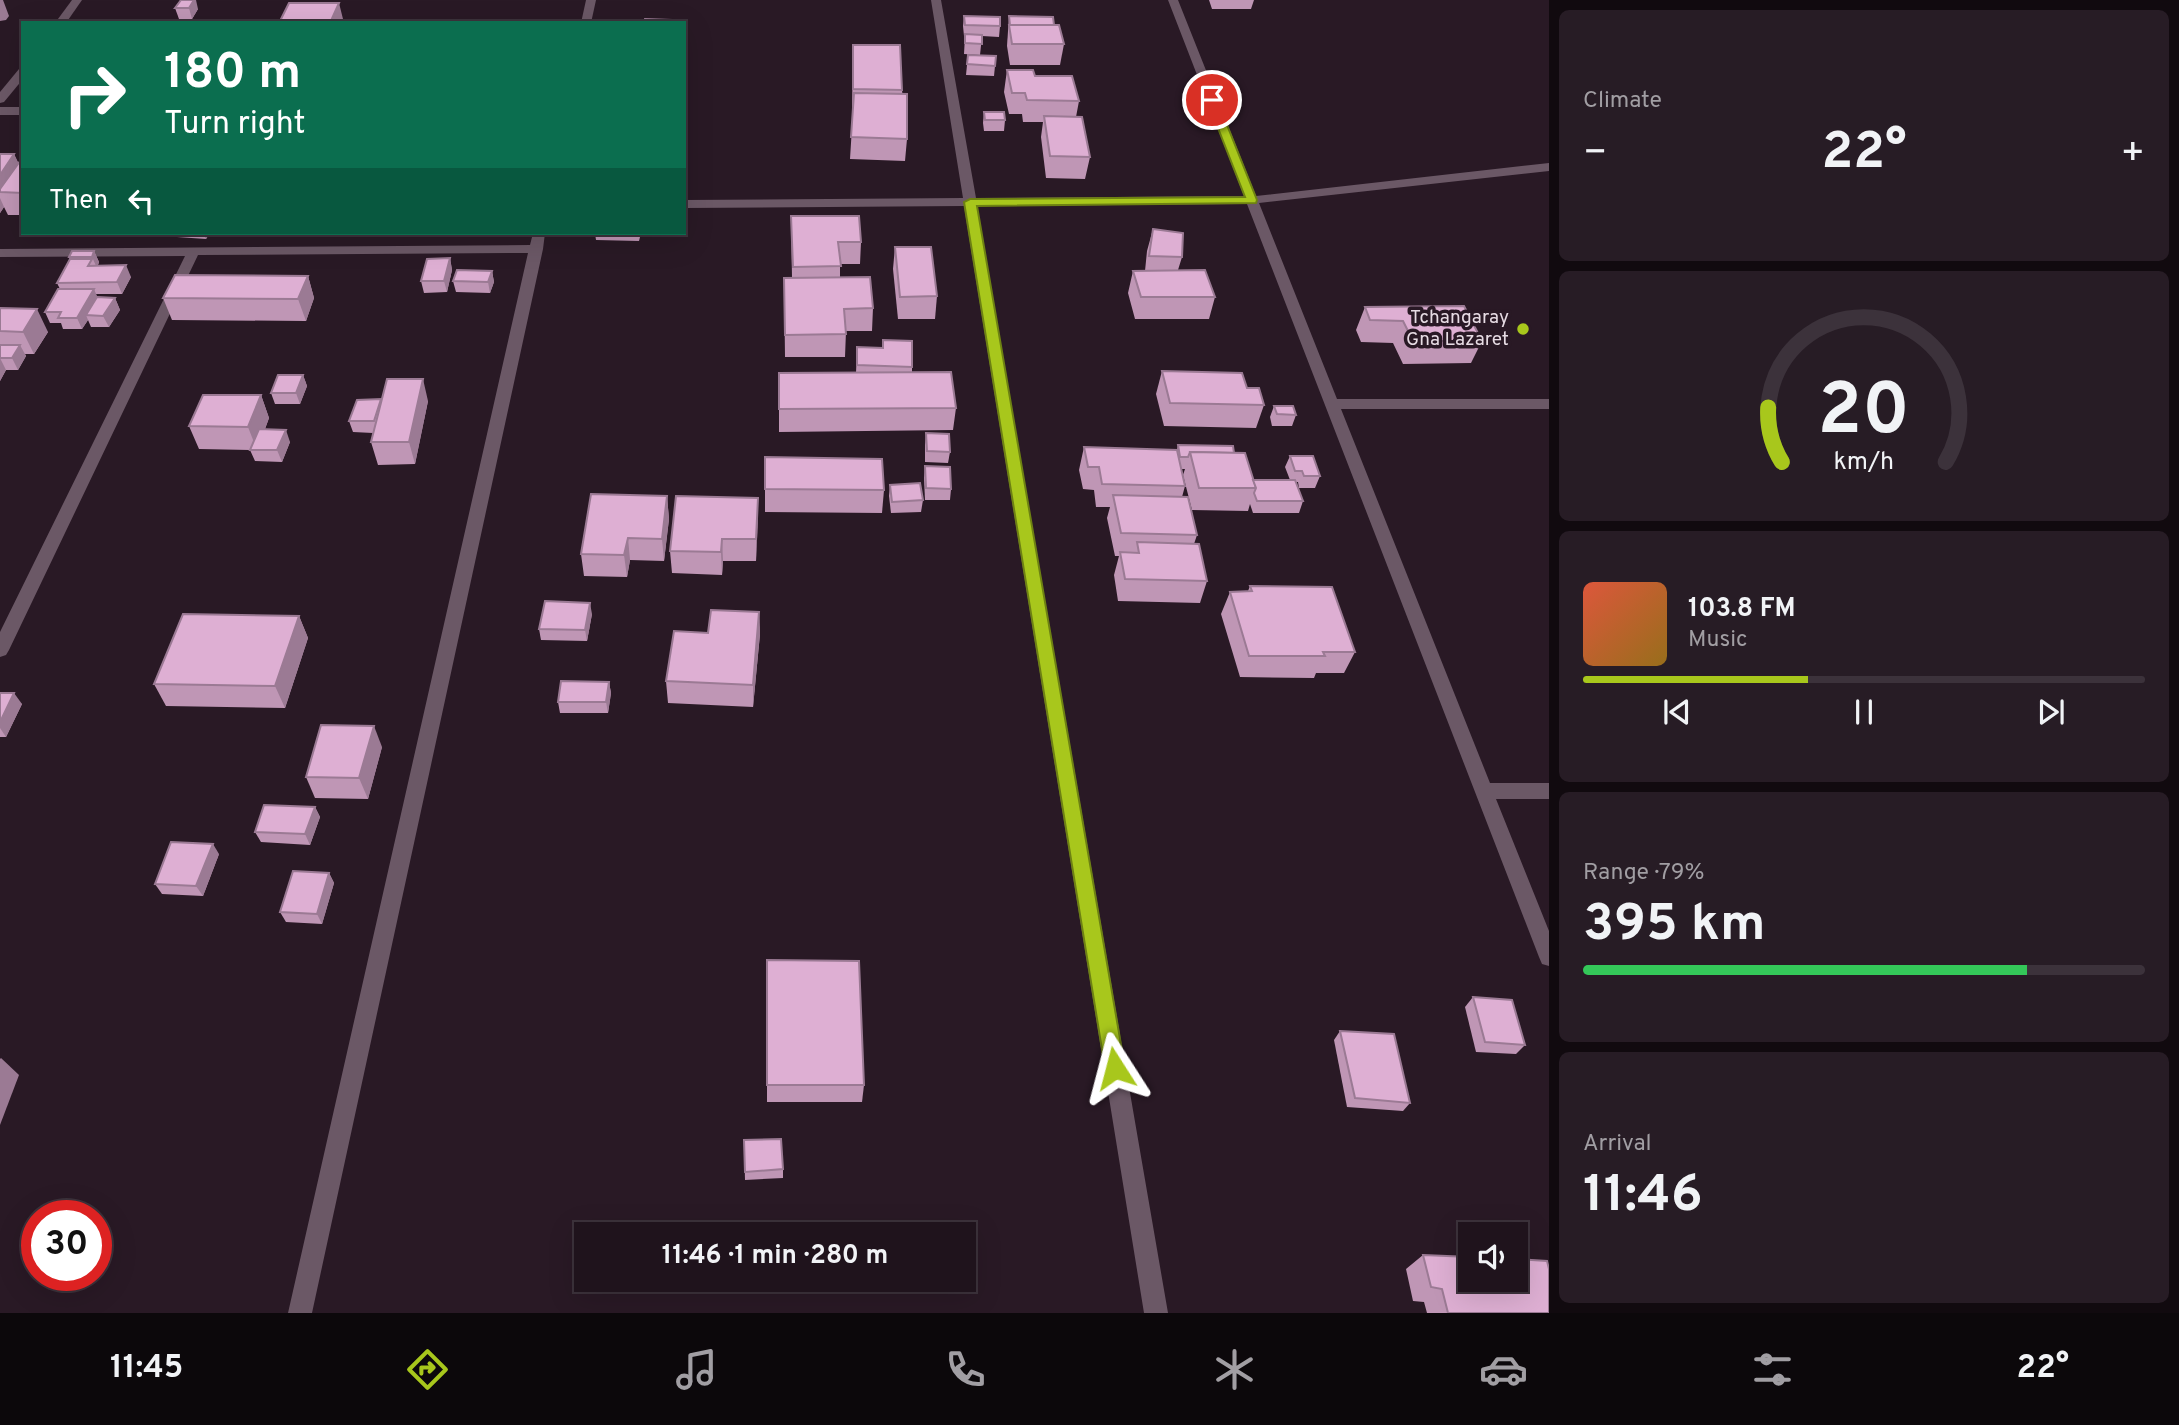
<!DOCTYPE html>
<html lang="en">
<head>
<meta charset="utf-8">
<style>
	body { margin:0; font-family:Overpass,sans-serif; background:#271c25; color:#f1f3f6; height:100vh; display:flex; flex-direction:column; font-size:26px; white-space:nowrap }
	* { box-sizing:border-box; margin:0 }
	p { font-size:23px; color:#a19ea3 }
	.icon { flex:none; width:38px; height:38px; fill:none; stroke:currentColor; stroke-width:2; stroke-linecap:round; stroke-linejoin:round }
	.map { position:relative; flex:1; overflow:hidden }
	.drawer { display:flex; flex-direction:column; gap:10px; padding:10px; background:#110a0f; width:630px }
	.drawer>* { flex:none }
	.hud { position:absolute; left:21px; top:21px; width:665px; height:214px; border-radius:0px; box-shadow:0 7px 28px #0002,0 0 0 2px #3c323b; background:#0b6e4f; color:#fff; overflow:hidden }
	.controls { position:absolute; left:1458px; top:1222px; display:grid; gap:14px }
	.controls a { display:grid; place-items:center; width:70px; height:70px; border-radius:0px; background:#1f131c; box-shadow:0 7px 28px #0002,0 0 0 2px #3c323b; font-size:35px }
	.speed { position:absolute; left:21px; top:1200px; display:flex; gap:14px; font-size:35px; font-weight:700; text-align:center }
	.speed>* { display:grid; place-content:center; width:91px; height:91px; border-radius:50%; background:#1f131c; box-shadow:0 7px 28px #0002,0 0 0 2px #3c323b; line-height:1 }
	.speed .limit { border:10px solid #d22; background:#fff; color:#111 }
	.pin { position:absolute; display:grid; place-items:center; width:60px; height:60px; color:#fff; margin:-30px; border:4px solid #fff; border-radius:50%; box-shadow:0 2px 7px #0007 }
	.me { position:absolute; width:77px; margin:-38px; rotate:351deg; stroke-linejoin:round; filter:drop-shadow(0 0 5px #0008) }
	.turn { display:flex; align-items:center; gap:24px; height:147px; padding:0 28px; font-size:32px }
	.turn .icon { width:91px; height:91px; stroke-width:2.5 }
	.turn b { display:block; font-size:49px; line-height:60px }
	.then { display:flex; align-items:center; height:66px; padding:0 28px; background:#0003; gap:14px; font-size:26px }
	.big { font-size:52px; font-weight:700; line-height:1.1 }
	.drawer .tile { flex:1; display:flex; flex-direction:column; justify-content:center; gap:10px; min-width:0; padding:0 24px; border-radius:10px; background:#271c25 }
	.drawer .dial { align-items:center; gap:0 }
	.dial svg { height:182px; overflow:visible; fill:none; stroke:#3c323b; stroke-width:7; stroke-linecap:round; text-anchor:middle }
	.dial text { fill:#f1f3f6; stroke:none }
	.song { display:flex; align-items:center; gap:21px }
	.cover { width:84px; height:84px; border-radius:10px; background:linear-gradient(135deg,hsl(10 70% 55%),hsl(40 70% 35%)) }
	.played { height:7px; border-radius:4px; background:linear-gradient(90deg,#a8c71c 40%,#3c323b 40%) }
	.keys { display:flex; justify-content:space-around; direction:ltr }
	.heat { display:flex; justify-content:space-between; align-items:center; font-size:38px; direction:ltr }
	.charge { height:10px; border-radius:5px; background:linear-gradient(90deg,#34c759 79%,#3c323b 0) }
	.trip { position:absolute; left:574px; top:1222px; width:402px; height:70px; border-radius:0px; background:#1f131c; box-shadow:0 7px 28px #0002,0 0 0 2px #3c323b; font-weight:700; line-height:70px; text-align:center }
	.tab-bar { display:flex; height:112px; justify-content:space-around; align-items:center; background:#0c080b; color:#a19ea3 }
	.tab-bar .icon { width:49px; height:49px }
	.tab-bar .on { color:#a8c71c }
	.tab-bar b { font-size:32px; color:#f1f3f6 }
	main { display:flex; flex:1; min-height:0 }
	.map>svg:first-child { display:block }
	.lines { fill:none; stroke-linecap:round; stroke-linejoin:round }
	.street { fill:#6b5866; fill-rule:evenodd }
	.wall { fill:#bf96b5 }
	.shaded-wall { fill:#9b7a94 }
	.building { fill:#deafd3; stroke:#9b7a94; stroke-width:2 }
	.route { fill:#a8c71c; stroke:#6d8112; stroke-width:2 }
	.poi-dot { fill:#a8c71c; stroke:#291925; stroke-width:2.5 }
	.labels { text-anchor:middle; dominant-baseline:central; stroke-width:7; stroke-linejoin:round; paint-order:stroke }
	.far-poi-label { font-size:19px; fill:#e7dce4; stroke:#291925; text-anchor:end }
</style>
</head>
<body>
<main>
<div class="map">
<svg width="1549" height="1313" viewBox="0 0 1549 1313">
	<rect width="100%" height="100%" fill="#291925"/>
	<g class="lines">
		<g class="street">
			<polygon points="72,0 82,0 66,23 55,23"/>
			<polygon points="586,0 596,0 591,23 581,23"/>
			<polygon points="931,0 941,0 976,198 1244,196 1168,0 1178,0 1256,196 1549,163 1549,171 1259,203 1337,399 1549,399 1549,409 1341,409 1490,783 1549,783 1549,799 1496,799 1549,931 1549,966 1542,964 1539,957 1247,204 977,206 1168,1313 1144,1313 964,206 684,208 684,200 963,198"/>
			<polygon points="23,68 23,79 4,102 0,103 0,92 19,69"/>
			<rect x="0" y="107" width="23" height="8"/>
			<polygon points="533,233 545,233 543,249 312,1313 288,1313 528,253 198,255 9,650 6,655 0,657 0,632 185,256 0,257 0,249 530,245"/>
		</g>
	</g>
	<g class="wall">
		<polygon points="1209,0 1254,0 1251,9 1212,9"/>
		<polygon points="175,8 198,9 192,19 179,19"/>
		<polygon points="964,16 1000,26 999,37 982,36 980,55 964,54 965,36 964,36 963,26"/>
		<polygon points="1009,16 1064,44 1060,65 1010,65 1007,46"/>
		<polygon points="853,45 902,90 907,139 905,161 850,159 853,111 852,111"/>
		<polygon points="968,55 995,66 994,76 966,75"/>
		<polygon points="1007,70 1035,76 1079,101 1076,117 1090,157 1085,179 1046,178 1041,137 1043,122 1023,122 1022,114 1009,114 1004,92"/>
		<polygon points="984,112 1005,120 1004,131 984,131 983,123"/>
		<polygon points="0,154 14,154 18,163 23,157 23,215 8,215 4,207 0,213"/>
		<polygon points="791,216 861,242 860,264 840,264 840,277 873,308 872,331 846,331 845,357 785,357 784,278 792,278"/>
		<polygon points="1153,229 1182,257 1178,270 1215,297 1209,319 1135,319 1128,293 1133,271 1145,271 1147,251"/>
		<polygon points="53,233 92,233 90,236 54,235"/>
		<polygon points="176,233 210,233 206,239 177,237"/>
		<polygon points="595,233 641,233 639,241 596,240"/>
		<polygon points="895,247 937,296 935,319 898,319 893,269"/>
		<polygon points="94,251 99,262 98,265 131,277 122,294 96,294 97,298 115,298 120,310 109,327 91,327 88,320 82,329 63,329 61,323 50,323 45,312 60,289 57,283 70,260 69,257"/>
		<polygon points="450,258 452,270 447,292 424,293 421,281"/>
		<polygon points="492,271 494,282 490,293 456,292 453,281"/>
		<polygon points="308,276 314,298 306,321 172,320 163,298"/>
		<polygon points="1365,307 1482,341 1471,363 1403,364 1393,343 1361,342 1356,330"/>
		<polygon points="0,308 48,332 34,354 25,354 26,356 18,370 6,370 0,381"/>
		<polygon points="857,347 912,367 912,372 956,408 953,430 779,432 779,373 856,373"/>
		<polygon points="1162,371 1247,388 1264,405 1256,428 1164,426 1156,394"/>
		<polygon points="303,375 307,386 300,404 275,404 271,393"/>
		<polygon points="261,395 269,418 265,429 290,442 282,462 255,461 250,450 199,449 189,426"/>
		<polygon points="381,401 428,401 415,464 378,465 371,442 373,433 353,432 349,421"/>
		<polygon points="1274,406 1296,415 1292,426 1272,426 1270,417"/>
		<polygon points="926,433 950,452 948,463 925,462 925,445"/>
		<polygon points="1178,445 1234,453 1253,480 1290,480 1285,467 1290,456 1320,476 1315,488 1299,488 1298,482 1296,482 1303,501 1299,513 1253,513 1250,504 1248,511 1192,510 1183,475 1185,469 1181,469 1185,486 1182,497 1197,535 1194,544 1207,581 1200,603 1118,601 1114,575 1119,556 1115,556 1107,518 1110,507 1096,507 1094,490 1083,489 1079,470 1084,447 1177,450"/>
		<polygon points="765,457 884,490 882,513 765,512"/>
		<polygon points="925,466 951,489 950,500 925,500 924,478"/>
		<polygon points="890,485 923,500 921,512 891,513 889,496"/>
		<polygon points="667,496 669,519 664,561 630,560 627,577 584,576 581,554"/>
		<polygon points="758,498 756,561 723,561 722,575 672,573 670,551"/>
		<polygon points="1250,586 1355,652 1344,673 1316,673 1314,678 1240,677 1221,614 1230,592 1248,591"/>
		<polygon points="759,612 760,634 753,707 668,703 666,681 708,633"/>
		<polygon points="592,614 587,641 541,640 539,629"/>
		<polygon points="299,616 308,638 285,708 166,706 154,684"/>
		<polygon points="609,682 611,693 608,713 560,713 558,702"/>
		<polygon points="0,693 22,704 6,737 0,737"/>
		<polygon points="382,747 368,799 315,798 306,777"/>
		<polygon points="315,807 320,817 310,845 261,842 255,832"/>
		<polygon points="219,854 203,896 162,894 155,884"/>
		<polygon points="329,873 334,883 322,924 286,922 280,912"/>
		<polygon points="767,960 864,1085 862,1102 767,1102"/>
		<polygon points="1473,997 1525,1045 1516,1054 1476,1052 1465,1007"/>
		<polygon points="1340,1031 1410,1103 1403,1111 1347,1107 1334,1040"/>
		<polygon points="744,1140 783,1169 783,1178 745,1180"/>
		<polygon points="1423,1255 1549,1313 1427,1313 1424,1302 1413,1301 1406,1269"/>
	</g>
	<g class="shaded-wall">
		<polygon points="0,0 3,0 9,16 6,20 0,21"/>
		<polygon points="194,0 196,0 198,9 192,19 189,8"/>
		<polygon points="339,3 344,23 330,23"/>
		<polygon points="14,154 23,172 0,192 0,175"/>
		<polygon points="0,198 4,207 0,213"/>
		<polygon points="203,233 210,233 206,239"/>
		<polygon points="94,251 99,262 97,268 92,257"/>
		<polygon points="450,258 452,270 447,292 444,281"/>
		<polygon points="126,265 131,277 122,294 117,282"/>
		<polygon points="492,271 494,282 490,293 488,282"/>
		<polygon points="308,276 314,298 306,321 298,299"/>
		<polygon points="94,289 99,301 86,315 88,320 82,329 77,318"/>
		<polygon points="115,298 120,310 109,327 103,316"/>
		<polygon points="37,309 48,332 34,354 23,332"/>
		<polygon points="20,345 26,356 18,370 12,358"/>
		<polygon points="0,358 6,370 0,381"/>
		<polygon points="303,375 307,386 300,404 296,393"/>
		<polygon points="423,379 428,401 415,464 409,442"/>
		<polygon points="261,395 269,418 257,450 248,427"/>
		<polygon points="286,430 290,442 282,462 277,450"/>
		<polygon points="667,496 669,519 664,561 662,539"/>
		<polygon points="758,498 758,520 756,561 756,539"/>
		<polygon points="628,538 630,560 627,577 624,555"/>
		<polygon points="722,539 723,561 722,575 721,552"/>
		<polygon points="590,603 592,614 587,641 585,630"/>
		<polygon points="759,612 760,634 753,707 753,685"/>
		<polygon points="299,616 308,638 285,708 275,686"/>
		<polygon points="609,682 611,693 608,713 606,702"/>
		<polygon points="14,693 22,704 6,737 0,728 0,722"/>
		<polygon points="374,726 382,747 368,799 359,778"/>
		<polygon points="315,807 320,817 310,845 305,834"/>
		<polygon points="213,844 219,854 203,896 196,886"/>
		<polygon points="329,873 334,883 322,924 317,914"/>
		<polygon points="1,1058 19,1075 0,1125 0,1059"/>
	</g>
	<g class="building">
		<polygon points="181,0 194,0 189,8 175,8"/>
		<polygon points="289,3 339,3 330,23 279,23"/>
		<polygon points="964,16 1000,17 1000,26 965,25"/>
		<polygon points="1009,16 1053,17 1054,25 1010,25"/>
		<polygon points="645,19 671,20 670,23 644,23"/>
		<polygon points="1009,25 1059,25 1064,44 1012,44"/>
		<polygon points="965,34 982,35 982,44 965,43"/>
		<polygon points="853,45 900,45 902,90 853,89"/>
		<polygon points="968,55 996,56 995,66 967,64"/>
		<polygon points="1007,70 1033,70 1035,76 1072,76 1079,101 1027,100 1025,93 1012,93"/>
		<polygon points="854,93 907,94 907,139 851,137"/>
		<polygon points="984,112 1004,112 1005,120 985,120"/>
		<polygon points="1044,116 1082,117 1090,157 1050,156"/>
		<polygon points="0,154 14,154 0,175"/>
		<polygon points="23,157 23,193 0,192 0,189"/>
		<polygon points="791,216 859,216 861,242 838,242 841,266 793,267"/>
		<polygon points="1153,229 1183,233 1182,257 1149,256"/>
		<polygon points="895,247 931,247 937,296 900,297"/>
		<polygon points="72,251 94,251 92,257 69,257"/>
		<polygon points="450,258 444,281 421,281 427,259"/>
		<polygon points="70,259 92,259 88,266 126,265 117,282 57,283"/>
		<polygon points="457,270 492,271 488,282 453,281"/>
		<polygon points="1205,270 1215,297 1141,297 1133,271"/>
		<polygon points="175,275 308,276 298,299 163,298"/>
		<polygon points="870,277 873,308 844,309 846,334 785,335 784,278"/>
		<polygon points="58,289 94,289 77,318 58,318 61,312 45,312"/>
		<polygon points="97,297 115,298 103,316 86,315"/>
		<polygon points="1464,306 1482,341 1413,341 1403,321 1370,320 1365,307"/>
		<polygon points="0,308 37,309 23,332 0,331"/>
		<polygon points="883,340 912,341 912,367 857,365 857,347 883,348"/>
		<polygon points="0,345 20,345 12,358 0,358"/>
		<polygon points="1162,371 1242,373 1247,388 1259,388 1264,405 1170,403"/>
		<polygon points="951,372 956,408 779,409 779,373"/>
		<polygon points="278,375 303,375 296,393 271,393"/>
		<polygon points="387,379 423,379 409,442 371,442"/>
		<polygon points="203,395 261,395 248,427 189,426"/>
		<polygon points="381,399 374,421 349,421 357,400"/>
		<polygon points="1274,406 1293,406 1296,415 1277,414"/>
		<polygon points="259,429 286,430 277,450 250,450"/>
		<polygon points="926,433 949,434 950,452 927,451"/>
		<polygon points="1178,445 1233,446 1234,453 1190,452 1188,457 1180,457"/>
		<polygon points="1084,447 1177,450 1185,486 1102,484 1099,467 1088,467"/>
		<polygon points="1190,452 1245,453 1256,488 1199,488"/>
		<polygon points="1290,456 1313,456 1320,476 1304,476 1302,471 1295,471"/>
		<polygon points="765,457 882,459 884,490 765,489"/>
		<polygon points="925,466 950,467 951,489 926,488"/>
		<polygon points="1253,480 1295,480 1303,501 1257,501 1254,493 1256,488"/>
		<polygon points="920,483 923,500 892,502 890,485"/>
		<polygon points="591,494 667,496 662,539 628,538 624,555 581,554"/>
		<polygon points="1113,495 1188,497 1197,535 1121,533"/>
		<polygon points="676,496 758,498 756,539 722,539 721,552 670,551"/>
		<polygon points="1137,542 1199,544 1207,581 1125,579 1120,552 1139,553"/>
		<polygon points="1250,586 1332,587 1355,652 1323,652 1325,656 1249,656 1230,592 1252,591"/>
		<polygon points="545,601 590,603 585,630 539,629"/>
		<polygon points="711,610 759,612 753,685 666,681 674,631 708,633"/>
		<polygon points="183,614 299,616 275,686 154,684"/>
		<polygon points="561,681 609,682 606,702 558,702"/>
		<polygon points="0,693 14,693 0,722"/>
		<polygon points="321,725 374,726 359,778 306,777"/>
		<polygon points="264,805 315,807 305,834 255,832"/>
		<polygon points="171,842 213,844 196,886 155,884"/>
		<polygon points="293,871 329,873 317,914 280,912"/>
		<polygon points="767,960 859,961 864,1085 767,1085"/>
		<polygon points="1473,997 1512,1000 1525,1045 1485,1042"/>
		<polygon points="1340,1031 1394,1034 1410,1103 1355,1098"/>
		<polygon points="781,1139 783,1169 745,1172 744,1140"/>
		<polygon points="1423,1255 1470,1257 1470,1279 1516,1279 1516,1259 1547,1261 1549,1269 1549,1313 1448,1313 1442,1289 1431,1287"/>
	</g>
	<polygon class="route" points="1212,97 1217,100 1257,200 1256,203 977,206 1125,1068 1122,1074 1115,1077 1108,1074 1105,1068 964,202 970,199 1245,197 1207,100"/>
	<circle class="poi-dot" cx="1523" cy="329" r="7"/>
	<g class="labels">
		<g class="far-poi-label">
			<text x="1509" y="318">Tchangaray<tspan x="1509" dy="22">Gna Lazaret</tspan></text>
		</g>
	</g>
</svg>
<div class="controls">
<a><svg class="icon" aria-label="sound" viewBox="0 0 24 24"><path d="M4 9h4l5-4v14l-5-4H4zM17 9q2 3 0 6"/></svg></a>
</div>
<div class="speed"><div class="limit">30</div></div>
<div class="pin" style="left:1212px;top:100px;background:#d93025"><svg class="icon" aria-label="arrive" viewBox="0 0 24 24"><path d="M6 21V4h12l-3 4 3 4H6"/></svg></div>
<svg class="me" style="left:1115px;top:1068px" viewBox="-20 -20 40 40"><path d="M0-17L14 15 0 8-14 15z" fill="#a8c71c" stroke="#fff" stroke-width="4"/></svg>
<div class="trip">11:46 · 1 min · 280 m</div>
<div class="hud">
<div class="turn"><svg class="icon" aria-label="right" viewBox="0 0 24 24"><path d="M7 20v-9h11M14 6l5 5-5 5"/></svg><div><b>180 m</b>Turn right</div></div>
<div class="then">Then<svg class="icon" aria-label="left" viewBox="0 0 24 24"><path d="M17 20v-9H6M10 6l-5 5 5 5"/></svg></div>
</div>
</div>
<section class="drawer">
<div class="tile"><p>Climate</p>
<div class="heat"><a>−</a><b class="big">22°</b><a>+</a></div>
</div>
<div class="tile dial"><svg viewBox="0 0 100 80">
<path d="M14 69A42 42 0 1 1 86 69"/>
<path d="M14 69A42 42 0 0 1 8 45" stroke="#a8c71c"/>
<text x="50" y="56" font-size="32" font-weight="700">20</text>
<text x="50" y="72" font-size="11">km/h</text>
</svg></div>
<div class="tile">
<div class="song"><i class="cover"></i><div><b>103.8 FM</b><p>Music</p></div></div>
<div class="played"></div>
<div class="keys"><svg class="icon" aria-label="previous" viewBox="0 0 24 24"><path d="M18 5L8 12l10 7zM5 5v14"/></svg><svg class="icon" aria-label="pause" viewBox="0 0 24 24"><path d="M8 5v14M16 5v14"/></svg><svg class="icon" aria-label="next" viewBox="0 0 24 24"><path d="M6 5l10 7-10 7zM19 5v14"/></svg></div>
</div>
<div class="tile"><p>Range · 79%</p><b class="big">395 km</b><div class="charge"></div></div>
<div class="tile"><p>Arrival</p><b class="big">11:46</b></div>
</section>
</main>
<nav class="tab-bar">
<b>11:45</b>
<svg class="icon on" aria-label="directions" viewBox="0 0 24 24"><path d="M12 3l9 9-9 9-9-9zM9 14v-3h6M13 9l2 2-2 2"/></svg>
<svg class="icon" aria-label="music" viewBox="0 0 24 24"><path d="M9 18V5l10-2v13"/><circle cx="6" cy="18" r="3"/><circle cx="16" cy="16" r="3"/></svg>
<svg class="icon" aria-label="phone" viewBox="0 0 24 24"><path d="M5 4h4l2 5-3 2q2 4 5 5l2-3 5 2v4C11 20 4 13 5 4z"/></svg>
<svg class="icon" aria-label="climate" viewBox="0 0 24 24"><path d="M12 3v18M4 7l16 10M4 17L20 7"/></svg>
<svg class="icon" aria-label="car" viewBox="0 0 24 24"><path d="M5 17H2v-5l4-1 3-4h7l3 4 3 1v5h-3M9 17h6M6 11h13"/><circle cx="7" cy="17" r="2"/><circle cx="17" cy="17" r="2"/></svg>
<svg class="icon" aria-label="filters" viewBox="0 0 24 24"><path d="M4 7h16M4 17h16"/><circle cx="9" cy="7" r="2"/><circle cx="15" cy="17" r="2"/></svg>
<b>22°</b>
</nav>
</body>
</html>
